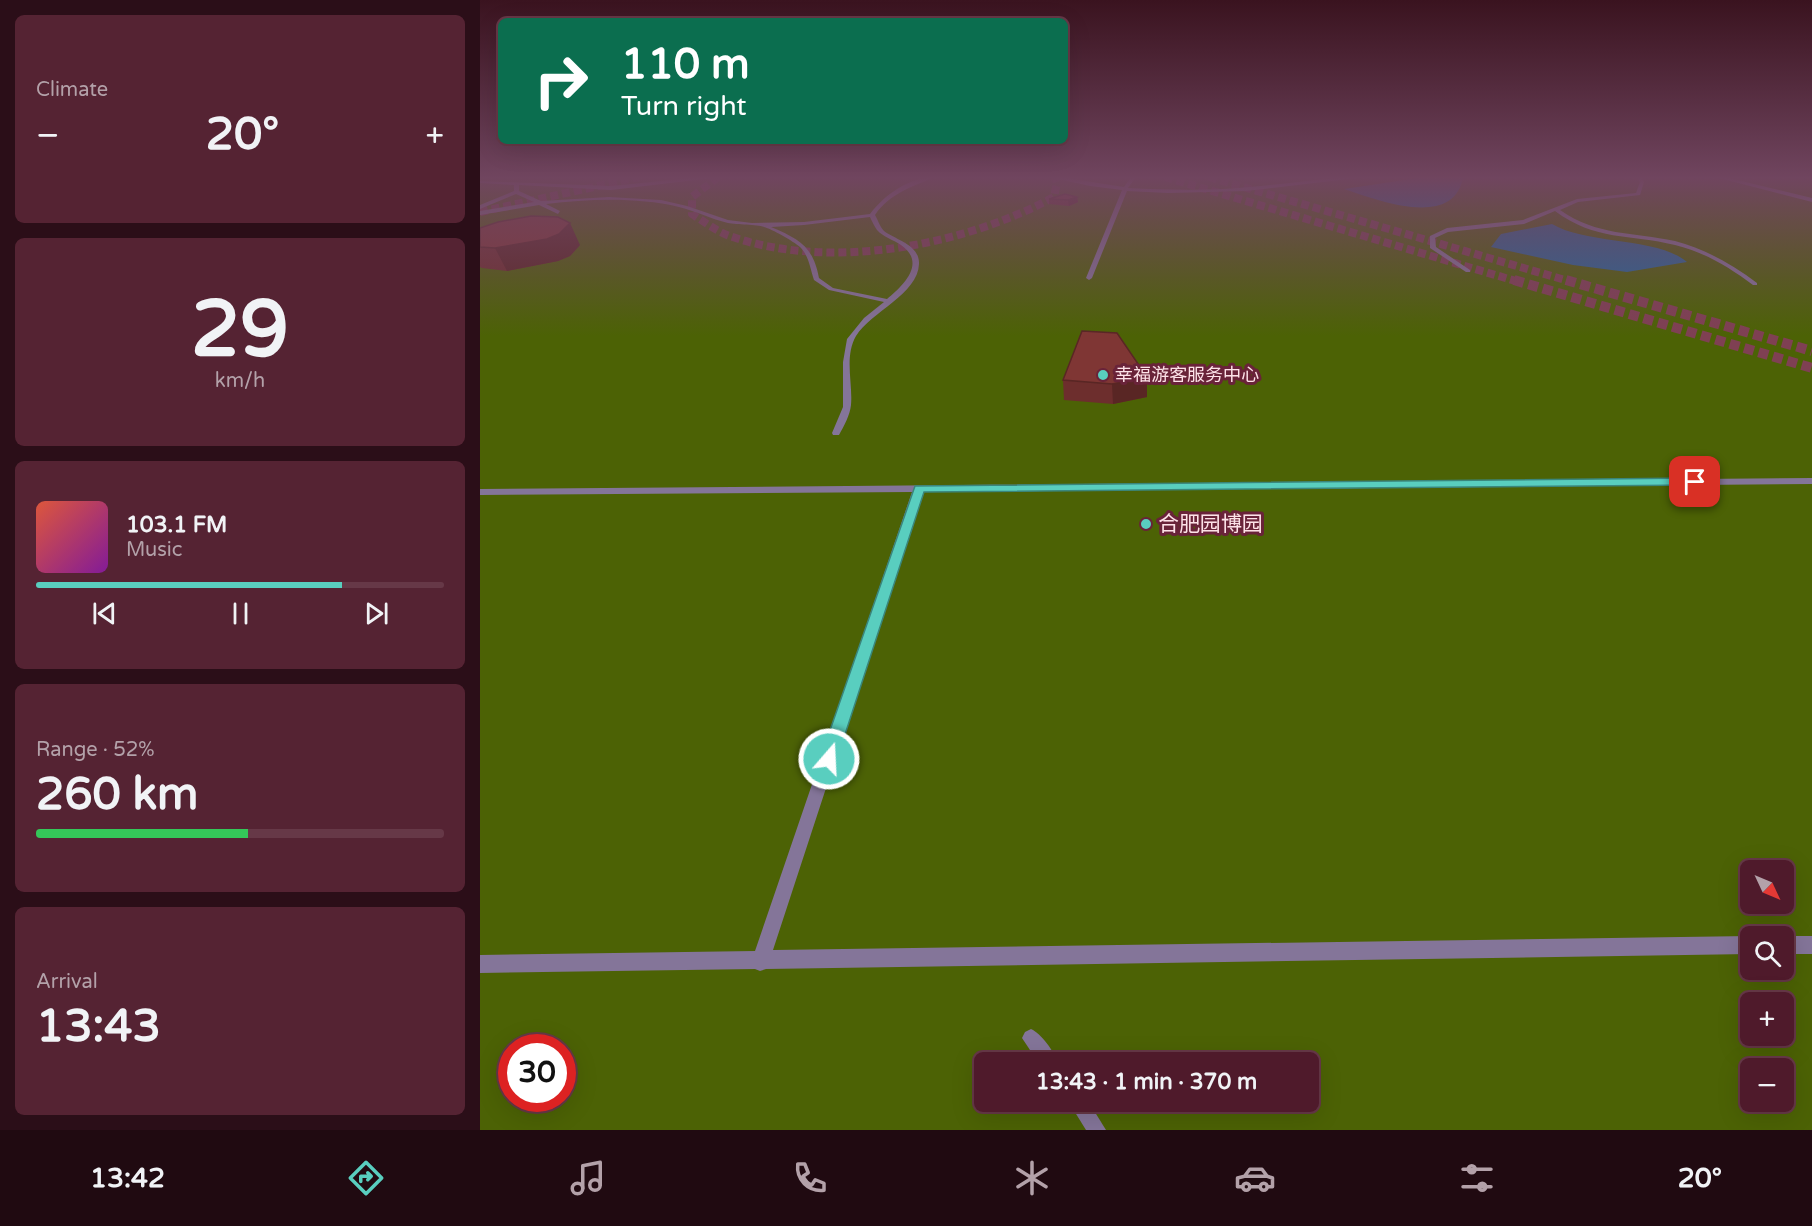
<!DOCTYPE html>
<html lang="en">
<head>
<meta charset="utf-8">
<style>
	body { margin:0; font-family:"Varela Round","Noto Sans SC",sans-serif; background:#552333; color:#f1f3f6; height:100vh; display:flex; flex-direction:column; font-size:22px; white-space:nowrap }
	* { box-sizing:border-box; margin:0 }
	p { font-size:20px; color:#b3a1a9 }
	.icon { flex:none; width:33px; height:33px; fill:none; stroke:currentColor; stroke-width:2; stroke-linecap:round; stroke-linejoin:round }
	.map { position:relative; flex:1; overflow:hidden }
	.panel { display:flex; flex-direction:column; gap:15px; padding:15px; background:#2b0e18; width:480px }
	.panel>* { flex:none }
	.hud { position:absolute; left:18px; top:18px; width:570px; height:126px; border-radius:9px; box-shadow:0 6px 24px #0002,0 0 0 2px #663847; background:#0b6e4f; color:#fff; overflow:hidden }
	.needle { width:39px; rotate:134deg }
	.buttons { position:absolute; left:1260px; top:860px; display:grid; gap:12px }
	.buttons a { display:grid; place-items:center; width:54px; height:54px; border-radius:9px; background:#4f1a2b; box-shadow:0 6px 24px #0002,0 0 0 2px #663847; font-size:30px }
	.speed { position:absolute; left:18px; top:1034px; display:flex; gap:12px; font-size:30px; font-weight:700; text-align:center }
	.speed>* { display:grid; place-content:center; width:78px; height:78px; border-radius:50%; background:#4f1a2b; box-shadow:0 6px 24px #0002,0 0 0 2px #663847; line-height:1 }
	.speed .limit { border:9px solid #d22; background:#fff; color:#111 }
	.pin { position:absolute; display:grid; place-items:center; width:51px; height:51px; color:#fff; margin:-26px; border-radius:12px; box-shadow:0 3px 9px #0006 }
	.me { position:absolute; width:66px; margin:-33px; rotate:19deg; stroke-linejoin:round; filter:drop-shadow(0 0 4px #0008) }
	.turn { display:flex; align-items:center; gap:21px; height:126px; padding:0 24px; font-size:27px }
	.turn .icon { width:78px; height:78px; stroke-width:2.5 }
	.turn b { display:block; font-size:42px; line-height:51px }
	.big { font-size:45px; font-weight:700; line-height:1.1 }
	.panel .card { flex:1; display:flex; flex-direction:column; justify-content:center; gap:9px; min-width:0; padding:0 21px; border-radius:9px; background:#552333 }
	.panel .dial { align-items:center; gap:0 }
	.dial b { font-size:78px; line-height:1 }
	.song { display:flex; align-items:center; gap:18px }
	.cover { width:72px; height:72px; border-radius:9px; background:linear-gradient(135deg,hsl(10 70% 55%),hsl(290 70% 35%)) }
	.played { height:6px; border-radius:3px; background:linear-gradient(90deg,#59cebf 75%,#663847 75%) }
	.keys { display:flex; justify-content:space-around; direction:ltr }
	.heat { display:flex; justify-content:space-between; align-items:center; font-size:33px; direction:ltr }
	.charge { height:9px; border-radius:4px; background:linear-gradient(90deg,#34c759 52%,#663847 0) }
	.trip { position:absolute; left:494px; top:1052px; width:345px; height:60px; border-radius:9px; background:#4f1a2b; box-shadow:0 6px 24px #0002,0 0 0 2px #663847; font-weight:700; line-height:60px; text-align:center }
	.dock { display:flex; height:96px; justify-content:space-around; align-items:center; background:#200a11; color:#b3a1a9 }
	.dock .icon { width:42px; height:42px }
	.dock .selected { color:#59cebf }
	.dock b { font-size:27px; color:#f1f3f6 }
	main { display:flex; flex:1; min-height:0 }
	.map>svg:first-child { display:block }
	.green { fill:#4c6205; fill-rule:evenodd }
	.water { fill:#246797 }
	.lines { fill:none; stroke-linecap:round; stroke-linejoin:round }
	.primary-tunnel-far1 { stroke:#7f4053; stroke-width:8; stroke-dasharray:8 4; stroke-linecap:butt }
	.primary-tunnel { stroke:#7f4053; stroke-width:10; stroke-dasharray:10 5; stroke-linecap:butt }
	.lane { fill:#847599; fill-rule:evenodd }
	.street { fill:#847599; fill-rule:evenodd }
	.wall { fill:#6d2e2d }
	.shaded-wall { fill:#592624 }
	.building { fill:#7f3634; stroke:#592624; stroke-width:1.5 }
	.route { fill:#59cebf; stroke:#3a867c; stroke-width:1.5 }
	.poi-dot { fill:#59cebf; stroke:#692339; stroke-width:2 }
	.labels { text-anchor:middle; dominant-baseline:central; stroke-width:6; stroke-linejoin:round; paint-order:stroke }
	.far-poi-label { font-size:18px; fill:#fde2e8; stroke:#692339; text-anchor:start }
	.poi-label { font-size:21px; fill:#fde2e8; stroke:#692339; text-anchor:start }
</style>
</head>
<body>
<main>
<section class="panel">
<div class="card"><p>Climate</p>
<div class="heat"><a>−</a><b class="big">20°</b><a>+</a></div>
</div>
<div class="card dial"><b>29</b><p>km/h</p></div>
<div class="card">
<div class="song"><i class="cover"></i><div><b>103.1 FM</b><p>Music</p></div></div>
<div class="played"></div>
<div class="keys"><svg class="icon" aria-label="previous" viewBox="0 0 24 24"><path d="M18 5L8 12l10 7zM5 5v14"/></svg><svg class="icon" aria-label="pause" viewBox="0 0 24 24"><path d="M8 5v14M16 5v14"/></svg><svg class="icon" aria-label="next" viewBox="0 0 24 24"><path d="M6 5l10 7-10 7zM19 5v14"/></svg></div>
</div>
<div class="card"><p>Range · 52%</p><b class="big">260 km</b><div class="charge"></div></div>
<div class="card"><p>Arrival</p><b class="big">13:43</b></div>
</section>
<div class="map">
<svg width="1332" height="1130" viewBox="0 0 1332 1130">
	<rect width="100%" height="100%" fill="#692339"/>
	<path class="green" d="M 0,177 L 1332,177 L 1332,1130 L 0,1130 ZM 1270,870 L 1304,870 L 1304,903 L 1270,903 ZM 1270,936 L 1304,936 L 1304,969 L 1270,969 ZM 1270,1002 L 1304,1002 L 1304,1035 L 1270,1035 ZM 32,1047 L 82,1047 L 82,1098 L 32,1098 ZM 504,1062 L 828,1062 L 828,1101 L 504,1101 ZM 1270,1068 L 1304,1068 L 1304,1101 L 1270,1101 Z"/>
	<g class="water">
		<path d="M 944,177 L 983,177 C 974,230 897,200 864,189 Z"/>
		<path d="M 1072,224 C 1108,245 1178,237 1207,262 L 1147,272 L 1093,265 L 1011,247 L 1021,234 Z"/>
	</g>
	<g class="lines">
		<g class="primary-tunnel-far1">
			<path d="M 238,177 L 212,197 L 212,214 C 223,221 235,230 247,235 C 348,272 483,246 574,197 L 577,183 L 575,177"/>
			<polyline points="685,177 1039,282"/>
			<polyline points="729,177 1092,282"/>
			<polyline points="0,212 159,177"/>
		</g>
		<g class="primary-tunnel">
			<polyline points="1034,280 1332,368"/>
			<polyline points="1086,280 1332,351"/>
		</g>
		<g class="lane">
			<path d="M 221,177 L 241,177 L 131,190 L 39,185 L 39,191 L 61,201 L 129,197 L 181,200 L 207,206 L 248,220 L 272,223 L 324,222 L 390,214 C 405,194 430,177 455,177 C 432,187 410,193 395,215 C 398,220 400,227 404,231 C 416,240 440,245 439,264 C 438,294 391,312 376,336 C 364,357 373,383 371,405 C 370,415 364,426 359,435 L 353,435 L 352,433 L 363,407 L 363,362 L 367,339 L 384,318 L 404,302 L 349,290 L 334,280 C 330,268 329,256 320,247 C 313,241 292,229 284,227 C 277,224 257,225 248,223 C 231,219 216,211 199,207 C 156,197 110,199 66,204 L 80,211 L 78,214 L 59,205 L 0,215 L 0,211 L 54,202 L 36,194 L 0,209 L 0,205 L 34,191 L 34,185 L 0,183 L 0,181 L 131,186 ZM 390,217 C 392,221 394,226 397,230 C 403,237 414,240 421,245 C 447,263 423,286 407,299 L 353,288 L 339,278 C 333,246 319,239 291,227 L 324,225 Z"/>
			<path d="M 569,177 L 580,177 L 644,187 L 651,177 L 656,177 L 648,188 C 689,190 729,191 769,187 C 808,184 847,177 885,177 L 766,191 L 688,193 L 647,191 L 612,278 L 609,280 L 606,278 L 642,190 L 610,186 Z"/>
			<path d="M 1156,177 L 1161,177 L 1164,182 L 1160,195 L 1098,202 L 1080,210 C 1117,236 1153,232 1195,241 C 1225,249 1252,264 1277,283 L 1277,285 L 1273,285 C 1249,267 1224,252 1195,245 C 1150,234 1115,241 1075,211 L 1044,224 L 968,232 L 955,238 L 956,247 L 990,270 L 990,272 L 986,272 L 950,248 L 950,236 L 967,228 L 1043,220 L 1097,199 L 1156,193 L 1160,182 Z"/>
			<polygon points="1235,177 1245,177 1332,198 1332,202"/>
			<path d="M 551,1029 C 562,1034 573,1051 578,1062 L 558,1062 L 542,1038 L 545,1032 Z"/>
			<polygon points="588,1101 608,1101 626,1130 606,1130"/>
		</g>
		<g class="street">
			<polygon points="1332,478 1332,484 443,492 293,950 1270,936 1270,954 286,969 280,971 275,969 0,973 0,955 275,951 432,492 0,495 0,489"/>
			<rect x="1304" y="936" width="28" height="18"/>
		</g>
	</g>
	<g class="wall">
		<polygon points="597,197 598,202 589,206 569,204 569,199"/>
		<polygon points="0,228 100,245 90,256 78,261 27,271 2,268 0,267"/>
		<polygon points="667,377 667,397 633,404 584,400 583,380"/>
	</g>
	<g class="shaded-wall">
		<polygon points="597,197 598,202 589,206 588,200"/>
		<polygon points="90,223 100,245 90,256 78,261 27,271 15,248"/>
		<polygon points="667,377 667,397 633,404 632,384"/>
	</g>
	<g class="building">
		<polygon points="585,194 597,197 588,200 569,199"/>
		<polygon points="51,216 78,217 90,223 79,234 67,239 15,248 0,247 0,228 18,222"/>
		<polygon points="602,331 637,333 667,377 632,384 583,380"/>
	</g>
	<linearGradient id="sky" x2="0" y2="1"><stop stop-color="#3a131f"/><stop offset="0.53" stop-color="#70455f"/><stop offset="1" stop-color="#70455f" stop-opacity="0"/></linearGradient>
	<rect width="1332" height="336" fill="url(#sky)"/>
	<polygon class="route" points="1215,478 1221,482 1219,485 444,492 357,759 355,764 349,766 342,764 340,759 435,486"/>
	<g class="poi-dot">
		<circle cx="623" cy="375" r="6"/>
		<circle cx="666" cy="524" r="6"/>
	</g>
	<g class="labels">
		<g class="far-poi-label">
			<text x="635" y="375">幸福游客服务中心</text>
		</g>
		<g class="poi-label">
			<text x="678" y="524">合肥园博园</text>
		</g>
	</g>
</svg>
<div class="buttons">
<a><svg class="needle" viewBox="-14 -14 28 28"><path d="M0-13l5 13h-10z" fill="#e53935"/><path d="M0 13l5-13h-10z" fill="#b3a1a9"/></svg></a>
<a><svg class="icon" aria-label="search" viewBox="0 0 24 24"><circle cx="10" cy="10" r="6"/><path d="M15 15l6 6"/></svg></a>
<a>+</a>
<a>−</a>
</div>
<div class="speed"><div class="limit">30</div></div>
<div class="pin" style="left:1215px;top:482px;background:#d93025"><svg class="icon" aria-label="arrive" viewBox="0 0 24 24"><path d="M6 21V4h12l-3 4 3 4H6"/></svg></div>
<svg class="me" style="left:349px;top:759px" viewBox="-20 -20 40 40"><circle r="17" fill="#59cebf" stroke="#fff" stroke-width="3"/><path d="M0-11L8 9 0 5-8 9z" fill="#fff"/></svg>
<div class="trip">13:43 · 1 min · 370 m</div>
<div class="hud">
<div class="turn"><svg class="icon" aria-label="right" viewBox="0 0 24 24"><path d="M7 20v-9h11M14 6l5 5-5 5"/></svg><div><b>110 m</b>Turn right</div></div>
</div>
</div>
</main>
<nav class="dock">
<b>13:42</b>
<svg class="icon selected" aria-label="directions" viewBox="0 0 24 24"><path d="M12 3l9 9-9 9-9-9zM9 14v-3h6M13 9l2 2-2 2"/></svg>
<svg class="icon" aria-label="music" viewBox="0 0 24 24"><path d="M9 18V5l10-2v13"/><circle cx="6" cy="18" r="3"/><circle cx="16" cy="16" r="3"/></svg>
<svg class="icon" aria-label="phone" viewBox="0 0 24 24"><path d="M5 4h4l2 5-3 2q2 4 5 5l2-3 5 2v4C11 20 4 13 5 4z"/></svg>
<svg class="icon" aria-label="climate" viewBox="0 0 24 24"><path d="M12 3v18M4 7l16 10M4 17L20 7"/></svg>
<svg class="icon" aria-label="car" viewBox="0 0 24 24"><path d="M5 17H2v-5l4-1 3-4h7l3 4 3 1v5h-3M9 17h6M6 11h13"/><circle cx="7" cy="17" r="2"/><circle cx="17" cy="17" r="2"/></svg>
<svg class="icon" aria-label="filters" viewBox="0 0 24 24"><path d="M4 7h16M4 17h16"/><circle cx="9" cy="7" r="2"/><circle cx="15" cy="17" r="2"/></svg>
<b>20°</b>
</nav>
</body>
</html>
